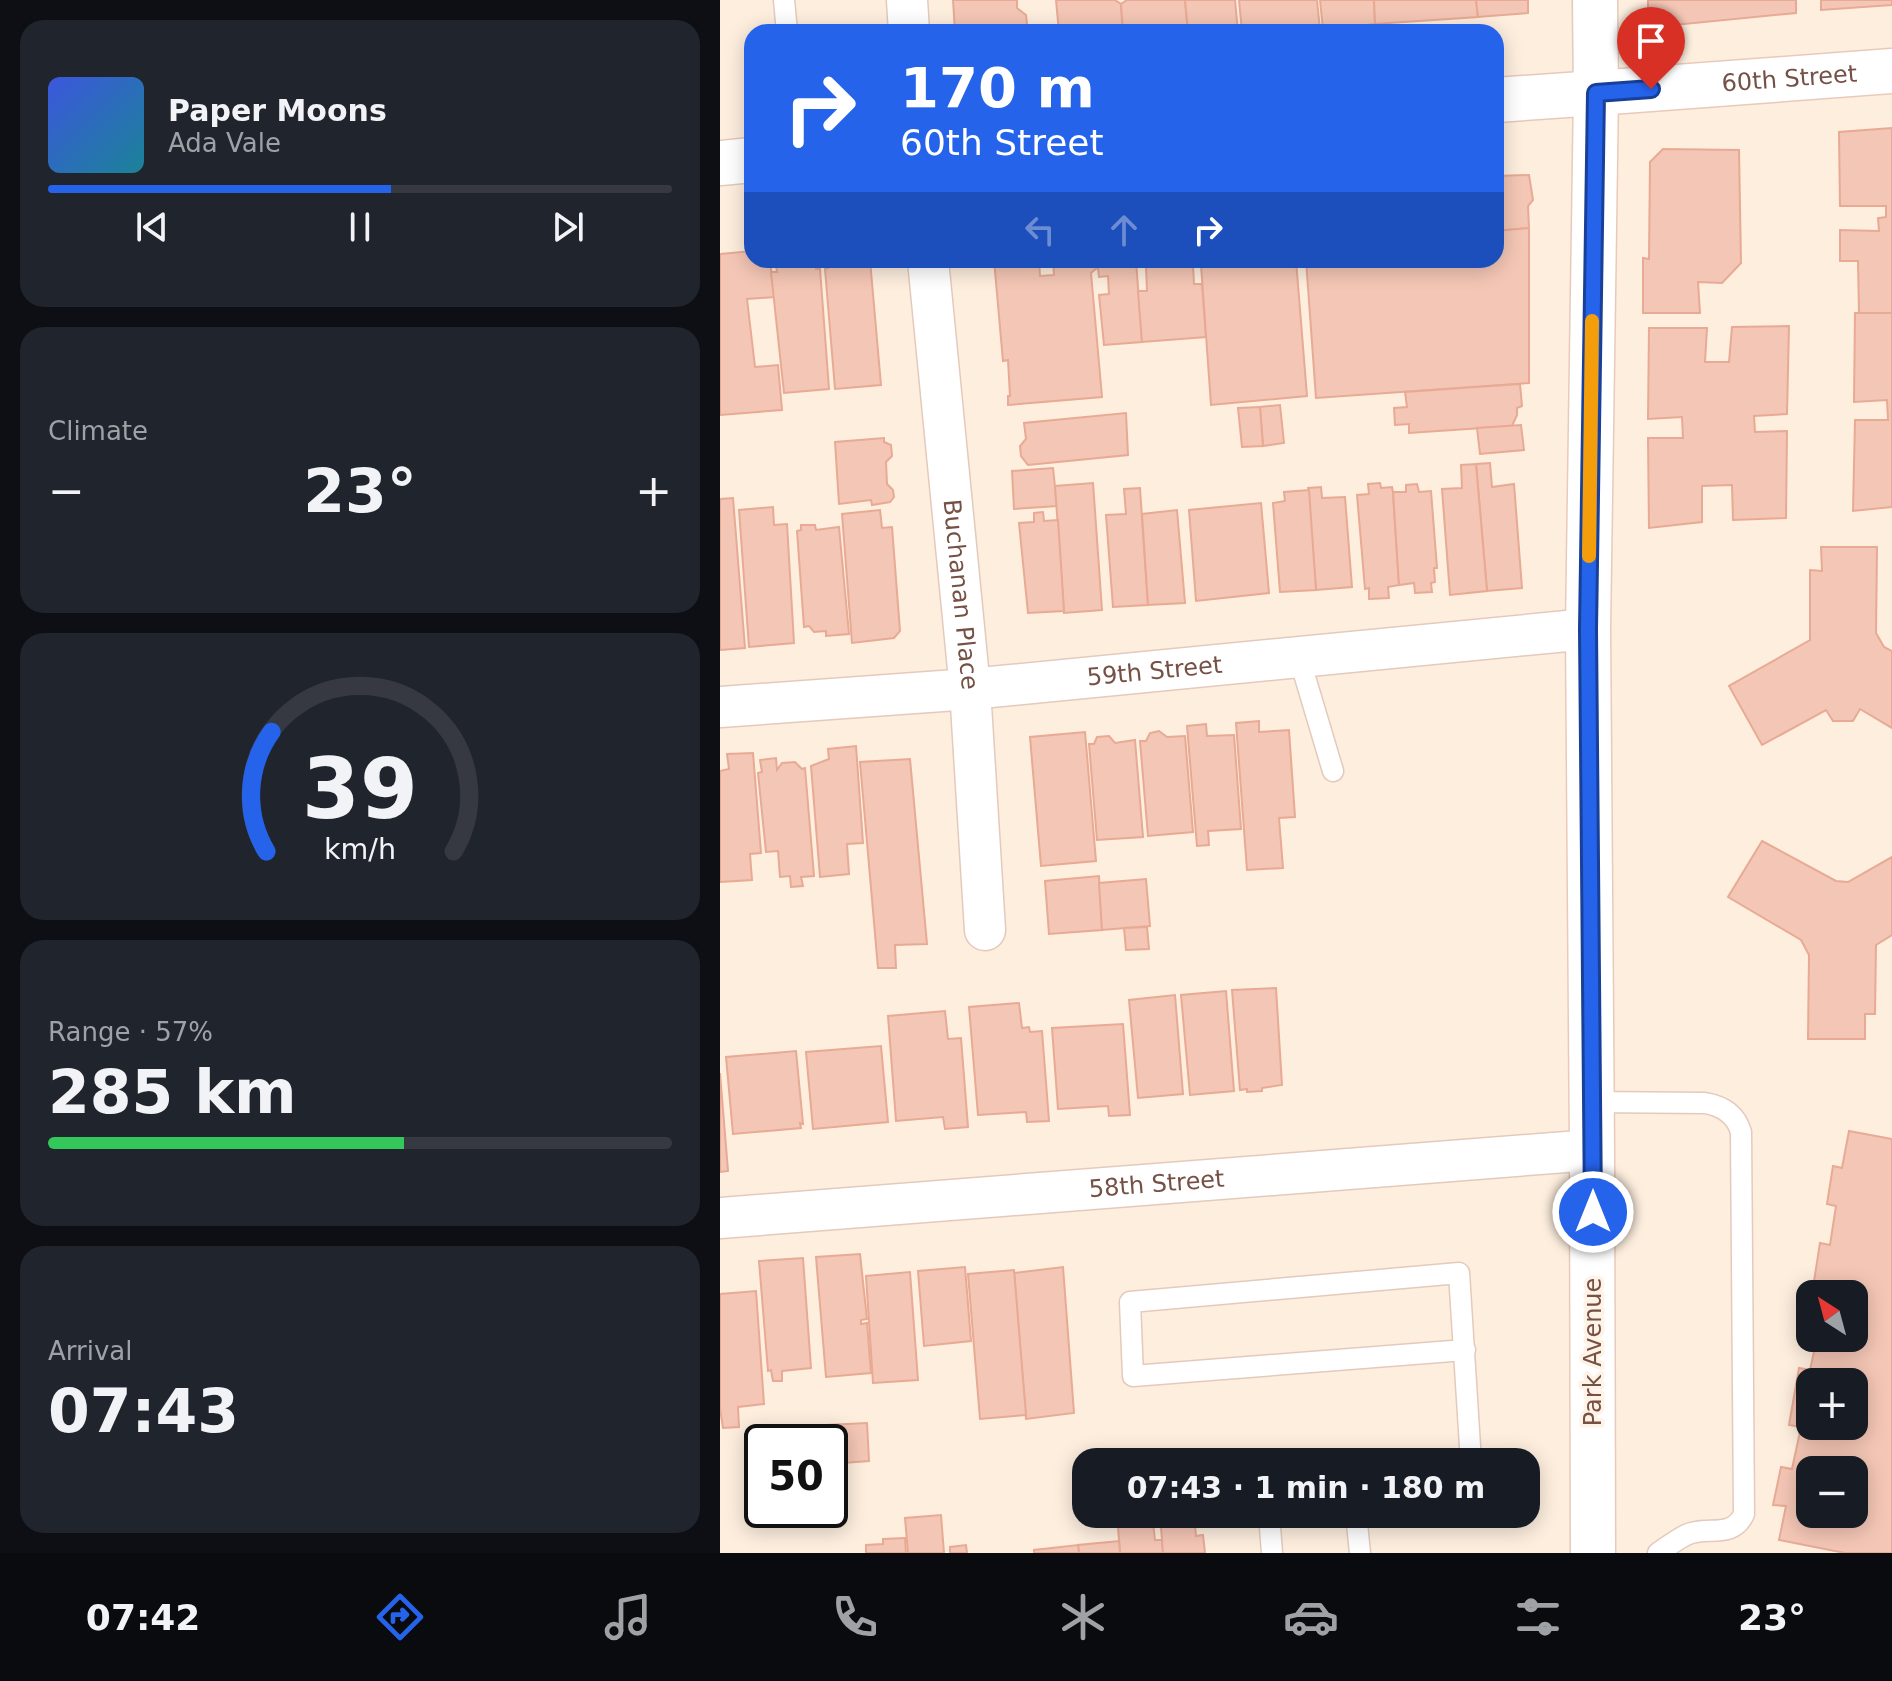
<!DOCTYPE html>
<html lang="en">
<head>
<meta charset="utf-8">
<style>
	body { margin:0; font-family:"DejaVu Sans",sans-serif; background:#20242c; color:#f1f3f6; height:100vh; display:flex; flex-direction:column; font-size:30px; white-space:nowrap }
	* { box-sizing:border-box; margin:0 }
	p { font-size:26px; color:#9ea1a6 }
	.icon { flex:none; width:44px; height:44px; fill:none; stroke:currentColor; stroke-width:2; stroke-linecap:round; stroke-linejoin:round }
	.map { position:relative; flex:1; overflow:hidden }
	.sheet { display:flex; flex-direction:column; gap:20px; padding:20px; background:#0d0f14; width:720px }
	.sheet>* { flex:none }
	.hud { position:absolute; left:24px; top:24px; width:760px; height:244px; border-radius:24px; box-shadow:0 4px 20px #0003; background:#2563eb; color:#fff; overflow:hidden }
	.needle { width:52px; rotate:324deg }
	.buttons { position:absolute; left:1076px; top:1280px; display:grid; gap:16px }
	.buttons a { display:grid; place-items:center; width:72px; height:72px; border-radius:16px; background:#171b24; box-shadow:0 4px 20px #0003; font-size:40px }
	.speed { position:absolute; left:24px; top:1424px; display:flex; gap:16px; font-size:40px; font-weight:700; text-align:center }
	.speed>* { display:grid; place-content:center; width:104px; height:104px; border-radius:50%; background:#171b24; box-shadow:0 4px 20px #0003; line-height:1 }
	.speed .limit { border:4px solid #111; border-radius:12px; background:#fff; color:#111 }
	.pin { position:absolute; display:grid; place-items:center; width:68px; height:68px; color:#fff; margin:-82px -34px; border-radius:50% 50% 50% 0; rotate:-45deg; box-shadow:0 0 8px #0007 }
	.pin .icon { rotate:45deg }
	.me { position:absolute; width:88px; margin:-44px; rotate:0deg; stroke-linejoin:round; filter:drop-shadow(0 0 6px #0008) }
	.turn { display:flex; align-items:center; gap:28px; height:168px; padding:0 24px; font-size:36px }
	.turn .icon { width:104px; height:104px; stroke-width:2.5 }
	.turn b { display:block; font-size:56px; line-height:68px }
	.lanes { display:flex; align-items:center; height:76px; padding:0 24px; background:#0003; justify-content:center; gap:40px; direction:ltr }
	.lanes .off { opacity:.35 }
	.big { font-size:60px; font-weight:800; line-height:1.1 }
	.sheet .card { flex:1; display:flex; flex-direction:column; justify-content:center; gap:12px; min-width:0; padding:0 28px; border-radius:24px; background:#20242c }
	.sheet .dial { align-items:center; gap:0 }
	.dial svg { height:208px; overflow:visible; fill:none; stroke:#363941; stroke-width:7; stroke-linecap:round; text-anchor:middle }
	.dial text { fill:#f1f3f6; stroke:none }
	.song { display:flex; align-items:center; gap:24px }
	.cover { width:96px; height:96px; border-radius:12px; background:linear-gradient(135deg,hsl(230 70% 55%),hsl(190 70% 35%)) }
	.played { height:8px; border-radius:4px; background:linear-gradient(90deg,#2563eb 55%,#363941 55%) }
	.keys { display:flex; justify-content:space-around; direction:ltr }
	.heat { display:flex; justify-content:space-between; align-items:center; font-size:44px; direction:ltr }
	.charge { height:12px; border-radius:6px; background:linear-gradient(90deg,#34c759 57%,#363941 0) }
	.trip { position:absolute; left:352px; top:1448px; width:468px; height:80px; border-radius:24px; background:#171b24; box-shadow:0 4px 20px #0003; font-weight:800; line-height:80px; text-align:center }
	.tabs { display:flex; height:128px; justify-content:space-around; align-items:center; background:#090b0e; color:#9ea1a6 }
	.tabs .icon { width:56px; height:56px }
	.tabs .selected { color:#2563eb }
	.tabs b { font-size:36px; color:#f1f3f6 }
	main { display:flex; flex:1; min-height:0 }
	.map>svg:first-child { display:block }
	.building { fill:#f4c6b5; stroke:#e8aa94; stroke-width:2; fill-rule:evenodd }
	.lines { fill:none; stroke-linecap:round; stroke-linejoin:round }
	.service-casing { stroke:#e4cabd; stroke-width:23 }
	.minor-casing { stroke:#e4cabd; stroke-width:43 }
	.tertiary-casing { stroke:#e4cabd; stroke-width:47 }
	.secondary-casing { stroke:#e9caba; stroke-width:47 }
	.service { stroke:#fff; stroke-width:20 }
	.minor { stroke:#fff; stroke-width:40 }
	.tertiary { stroke:#fff; stroke-width:44 }
	.secondary { stroke:#fff; stroke-width:44 }
	.route-casing { stroke:#184099; stroke-width:20 }
	.route { stroke:#2563eb; stroke-width:14 }
	.slow { stroke:#f59e0b; stroke-width:14 }
	.labels { text-anchor:middle; dominant-baseline:central; stroke-width:7; stroke-linejoin:round; paint-order:stroke }
	.street-label { font-size:24px; fill:#755045; stroke:#fff2e6 }
</style>
</head>
<body>
<main>
<section class="sheet">
<div class="card">
<div class="song"><i class="cover"></i><div><b>Paper Moons</b><p>Ada Vale</p></div></div>
<div class="played"></div>
<div class="keys"><svg class="icon" aria-label="previous" viewBox="0 0 24 24"><path d="M18 5L8 12l10 7zM5 5v14"/></svg><svg class="icon" aria-label="pause" viewBox="0 0 24 24"><path d="M8 5v14M16 5v14"/></svg><svg class="icon" aria-label="next" viewBox="0 0 24 24"><path d="M6 5l10 7-10 7zM19 5v14"/></svg></div>
</div>
<div class="card"><p>Climate</p>
<div class="heat"><a>−</a><b class="big">23°</b><a>+</a></div>
</div>
<div class="card dial"><svg viewBox="0 0 100 80">
<path d="M14 69A42 42 0 1 1 86 69"/>
<path d="M14 69A42 42 0 0 1 16 23" stroke="#2563eb"/>
<text x="50" y="56" font-size="32" font-weight="700">39</text>
<text x="50" y="72" font-size="11">km/h</text>
</svg></div>
<div class="card"><p>Range · 57%</p><b class="big">285 km</b><div class="charge"></div></div>
<div class="card"><p>Arrival</p><b class="big">07:43</b></div>
</section>
<div class="map">
<svg width="1172" height="1553" viewBox="0 0 1172 1553">
	<rect width="100%" height="100%" fill="#fdeede"/>
	<g class="building">
		<polygon points="233,0 297,0 297,8 306,15 308,32 235,32"/>
		<polygon points="336,0 395,0 401,4 403,32 339,32"/>
		<polygon points="407,0 465,0 468,32 403,32 401,4"/>
		<polygon points="465,0 515,0 518,32 468,32"/>
		<polygon points="519,0 597,0 600,30 522,32"/>
		<polygon points="600,0 654,0 655,24 603,30"/>
		<polygon points="654,0 756,0 758,17 655,24"/>
		<polygon points="756,0 808,0 808,13 758,17"/>
		<polygon points="928,0 1076,0 1076,13 944,26 928,9"/>
		<polygon points="1101,0 1172,0 1172,5 1101,10"/>
		<polygon points="1172,128 1172,313 1139,313 1138,261 1120,261 1120,230 1159,231 1158,218 1166,217 1166,206 1120,206 1119,132"/>
		<polygon points="943,149 1019,150 1021,263 1002,283 978,282 980,313 923,313 923,258 929,259 930,162"/>
		<polygon points="809,175 813,200 808,206 809,228 776,231 776,176"/>
		<polygon points="809,228 809,383 596,398 586,260 776,260 776,231"/>
		<polygon points="32,251 32,260 50,260 54,297 27,299 35,367 58,365 62,410 0,415 0,254"/>
		<polygon points="121,260 150,260 161,385 115,389 105,269 108,268 107,261"/>
		<polygon points="274,260 319,260 320,276 334,275 333,260 377,260 378,267 371,273 382,397 288,405 288,396 290,396 288,360 283,361"/>
		<polygon points="377,260 416,260 422,342 384,345 379,295 389,294 388,276 379,277"/>
		<polygon points="416,260 481,260 481,265 473,265 474,284 482,284 486,337 422,342 418,291 427,291 426,267 417,267"/>
		<polygon points="536,260 576,260 587,396 491,405 481,265"/>
		<polygon points="96,261 96,269 100,269 109,389 64,393 51,272 57,272 56,265"/>
		<polygon points="1135,313 1172,313 1172,507 1133,511 1135,420 1168,420 1167,400 1134,402"/>
		<polygon points="1069,326 1067,414 1034,416 1035,432 1067,431 1066,518 1013,520 1012,485 982,486 982,522 929,528 928,438 963,438 962,417 928,419 929,328 987,328 985,362 1009,362 1012,327"/>
		<polygon points="800,384 802,406 797,408 797,415 792,426 689,433 689,424 675,425 674,408 687,407 685,392"/>
		<polygon points="560,405 564,443 543,446 540,407"/>
		<polygon points="540,407 543,446 522,447 518,408"/>
		<polygon points="406,413 408,455 308,465 301,456 300,446 306,439 304,423"/>
		<polygon points="801,425 804,450 760,454 757,428"/>
		<polygon points="164,438 164,442 171,445 172,456 166,462 167,484 173,490 174,497 170,502 152,505 151,500 119,504 115,442"/>
		<polygon points="770,463 772,487 794,484 802,588 767,591 756,464"/>
		<polygon points="756,464 767,591 730,595 722,489 742,488 741,465"/>
		<polygon points="333,468 337,506 294,509 292,471"/>
		<polygon points="373,483 382,610 344,613 335,486"/>
		<polygon points="660,483 661,488 672,487 673,492 679,585 668,587 669,598 649,599 649,588 645,589 637,495 649,494 648,484"/>
		<polygon points="697,484 699,492 711,491 717,568 714,568 715,582 711,583 712,592 695,593 694,583 679,585 673,492 686,492 686,485"/>
		<polygon points="601,487 602,498 625,497 632,587 596,590 588,488"/>
		<polygon points="420,488 428,605 393,607 386,515 406,514 404,489"/>
		<polygon points="589,490 596,590 560,592 553,503 565,501 564,492"/>
		<polygon points="13,498 25,648 0,650 0,499"/>
		<polygon points="541,503 549,593 476,601 469,510"/>
		<polygon points="53,507 54,525 67,524 74,643 29,647 19,510"/>
		<polygon points="160,510 162,528 172,527 180,631 174,638 132,643 122,514"/>
		<polygon points="457,510 465,603 428,605 422,514"/>
		<polygon points="323,512 324,521 338,520 344,611 308,613 299,523 314,522 314,513"/>
		<polygon points="81,525 95,525 96,530 119,527 129,634 106,636 106,631 94,632 89,626 84,627 77,531 81,530"/>
		<polygon points="1101,547 1157,547 1156,633 1164,647 1172,651 1172,728 1140,709 1133,721 1113,721 1106,710 1042,745 1009,686 1090,640 1090,570 1102,571"/>
		<polygon points="539,721 539,732 569,730 575,817 559,818 563,868 527,870 516,723"/>
		<polygon points="486,724 487,736 514,735 521,829 488,831 489,845 477,846 467,726"/>
		<polygon points="439,731 447,737 465,736 473,832 428,836 420,741 426,741 430,733"/>
		<polygon points="365,732 376,861 321,866 310,737"/>
		<polygon points="389,736 395,743 415,740 423,837 377,840 369,744 374,744 377,737"/>
		<polygon points="136,746 143,843 127,844 129,874 100,877 91,766 109,759 108,749"/>
		<polygon points="33,753 41,853 30,854 32,880 0,882 0,771 9,769 7,754"/>
		<polygon points="56,758 57,770 62,763 75,762 82,769 85,768 94,876 81,877 83,886 71,887 70,876 60,877 58,851 46,852 38,773 42,772 40,760"/>
		<polygon points="190,759 207,944 175,945 176,968 158,968 140,762"/>
		<polygon points="1042,841 1116,881 1128,882 1172,857 1172,935 1156,945 1155,1014 1145,1014 1145,1039 1088,1039 1089,955 1081,940 1008,897"/>
		<polygon points="379,876 382,930 329,934 325,881"/>
		<polygon points="426,879 430,926 382,930 379,883"/>
		<polygon points="427,927 429,949 406,950 404,928"/>
		<polygon points="556,988 562,1085 542,1088 542,1091 527,1092 527,1089 520,1090 512,990"/>
		<polygon points="506,991 514,1091 470,1095 461,995"/>
		<polygon points="455,995 463,1094 418,1098 409,1000"/>
		<polygon points="299,1003 302,1028 309,1027 310,1032 322,1031 329,1121 307,1122 306,1112 258,1115 249,1007"/>
		<polygon points="225,1011 228,1039 241,1038 248,1127 225,1129 223,1117 176,1121 168,1016"/>
		<polygon points="403,1024 410,1115 389,1116 388,1106 338,1109 332,1028"/>
		<polygon points="161,1046 168,1122 93,1129 86,1052"/>
		<polygon points="76,1051 83,1124 80,1123 81,1128 13,1134 6,1057"/>
		<polygon points="0,1073 8,1171 0,1172"/>
		<path d="M 1129,1131 L 1172,1139 L 1172,1553 L 1125,1553 L 1059,1540 L 1066,1506 L 1053,1505 L 1061,1467 L 1072,1469 L 1081,1427 L 1069,1425 L 1079,1368 L 1090,1370 L 1097,1338 L 1134,1338 L 1134,1294 L 1092,1294 L 1100,1243 L 1110,1245 L 1116,1206 L 1107,1204 L 1113,1166 L 1122,1168 ZM 1090,1382 L 1134,1382 L 1134,1426 L 1090,1426 ZM 1090,1470 L 1134,1470 L 1134,1514 L 1090,1514 Z"/>
		<polygon points="140,1254 147,1319 141,1320 141,1324 147,1323 151,1373 106,1377 96,1257"/>
		<polygon points="83,1258 91,1368 62,1371 62,1381 53,1381 51,1370 48,1371 39,1261"/>
		<polygon points="245,1267 251,1341 204,1346 198,1271"/>
		<polygon points="343,1267 354,1413 306,1419 294,1273"/>
		<polygon points="294,1270 306,1415 260,1419 248,1274"/>
		<polygon points="190,1272 198,1380 153,1383 146,1276"/>
		<polygon points="36,1291 44,1404 18,1407 19,1427 3,1428 0,1409 0,1294"/>
		<polygon points="147,1423 149,1461 110,1464 110,1442 107,1442 106,1425"/>
		<polygon points="106,1425 107,1442 54,1442 53,1431"/>
		<polygon points="397,1514 432,1514 435,1540 442,1540 443,1553 400,1553"/>
		<polygon points="440,1514 474,1514 476,1536 483,1535 485,1553 443,1553"/>
		<polygon points="221,1515 224,1553 188,1553 185,1518"/>
		<polygon points="185,1538 186,1553 146,1553 146,1545 163,1544 163,1539"/>
		<polygon points="399,1541 400,1553 359,1553 358,1545"/>
		<polygon points="246,1545 247,1553 230,1553 230,1547"/>
		<polygon points="358,1545 359,1553 314,1553 314,1550"/>
	</g>
	<g class="lines">
		<g class="service-casing">
			<g id="service">
				<polyline points="64,0 67,32"/>
				<polyline points="579,657 613,771"/>
				<path d="M 872,1102 L 985,1103 C 1003,1106 1016,1115 1021,1132 L 1024,1514 C 1012,1540 986,1525 966,1535 C 956,1540 947,1547 938,1553"/>
				<polyline points="745,1350 413,1376 410,1302 739,1273 751,1462"/>
				<polyline points="549,1514 552,1553"/>
				<polyline points="636,1514 640,1553"/>
			</g>
		</g>
		<g class="minor-casing">
			<g id="minor">
				<polyline points="187,0 189,32"/>
				<path id="s1" d="M 208,260 L 250,689 L 265,930"/>
				<path id="s2" d="M 0,707 L 250,689 L 868,629"/>
				<path id="s3" d="M 0,1218 L 872,1150"/>
			</g>
		</g>
		<g class="tertiary-casing">
			<g id="tertiary">
				<polyline points="776,100 876,93 875,0"/>
				<polyline points="0,163 32,160"/>
			</g>
		</g>
		<g class="secondary-casing">
			<g id="secondary">
				<path id="s4" d="M 873,1553 L 872,1150 L 868,629 L 876,93 L 1172,71"/>
			</g>
		</g>
		<use href="#service" class="service"/>
		<use href="#minor" class="minor"/>
		<use href="#tertiary" class="tertiary"/>
		<use href="#secondary" class="secondary"/>
	</g>
	<g class="lines">
		<g class="route-casing">
			<polyline id="route" points="873,1212 868,629 876,93 931,89"/>
		</g>
		<use href="#route" class="route"/>
		<polyline class="slow" points="869,556 872,321"/>
	</g>
	<g class="labels">
		<g class="street-label">
			<text stroke="none"><textPath href="#s4" startOffset="1654">60th Street</textPath></text>
			<text stroke="none"><textPath href="#s1" startOffset="336">Buchanan Place</textPath></text>
			<text stroke="none"><textPath href="#s2" startOffset="436">59th Street</textPath></text>
			<text stroke="none"><textPath href="#s3" startOffset="438">58th Street</textPath></text>
			<text transform="translate(873 1352) rotate(-90)">Park Avenue</text>
		</g>
	</g>
</svg>
<div class="buttons">
<a><svg class="needle" viewBox="-14 -14 28 28"><path d="M0-13l5 13h-10z" fill="#e53935"/><path d="M0 13l5-13h-10z" fill="#9ea1a6"/></svg></a>
<a>+</a>
<a>−</a>
</div>
<div class="speed"><div class="limit">50</div></div>
<div class="pin" style="left:931px;top:89px;background:#d93025"><svg class="icon" aria-label="arrive" viewBox="0 0 24 24"><path d="M6 21V4h12l-3 4 3 4H6"/></svg></div>
<svg class="me" style="left:873px;top:1212px" viewBox="-20 -20 40 40"><circle r="17" fill="#2563eb" stroke="#fff" stroke-width="3"/><path d="M0-11L8 9 0 5-8 9z" fill="#fff"/></svg>
<div class="trip">07:43 · 1 min · 180 m</div>
<div class="hud">
<div class="turn"><svg class="icon" aria-label="right" viewBox="0 0 24 24"><path d="M7 20v-9h11M14 6l5 5-5 5"/></svg><div><b>170 m</b>60th Street</div></div>
<div class="lanes"><svg class="icon off" aria-label="left" viewBox="0 0 24 24"><path d="M17 20v-9H6M10 6l-5 5 5 5"/></svg><svg class="icon off" aria-label="ahead" viewBox="0 0 24 24"><path d="M12 20V5M6 11l6-6 6 6"/></svg><svg class="icon" aria-label="right" viewBox="0 0 24 24"><path d="M7 20v-9h11M14 6l5 5-5 5"/></svg></div>
</div>
</div>
</main>
<nav class="tabs">
<b>07:42</b>
<svg class="icon selected" aria-label="directions" viewBox="0 0 24 24"><path d="M12 3l9 9-9 9-9-9zM9 14v-3h6M13 9l2 2-2 2"/></svg>
<svg class="icon" aria-label="music" viewBox="0 0 24 24"><path d="M9 18V5l10-2v13"/><circle cx="6" cy="18" r="3"/><circle cx="16" cy="16" r="3"/></svg>
<svg class="icon" aria-label="phone" viewBox="0 0 24 24"><path d="M5 4h4l2 5-3 2q2 4 5 5l2-3 5 2v4C11 20 4 13 5 4z"/></svg>
<svg class="icon" aria-label="climate" viewBox="0 0 24 24"><path d="M12 3v18M4 7l16 10M4 17L20 7"/></svg>
<svg class="icon" aria-label="car" viewBox="0 0 24 24"><path d="M5 17H2v-5l4-1 3-4h7l3 4 3 1v5h-3M9 17h6M6 11h13"/><circle cx="7" cy="17" r="2"/><circle cx="17" cy="17" r="2"/></svg>
<svg class="icon" aria-label="filters" viewBox="0 0 24 24"><path d="M4 7h16M4 17h16"/><circle cx="9" cy="7" r="2"/><circle cx="15" cy="17" r="2"/></svg>
<b>23°</b>
</nav>
</body>
</html>
